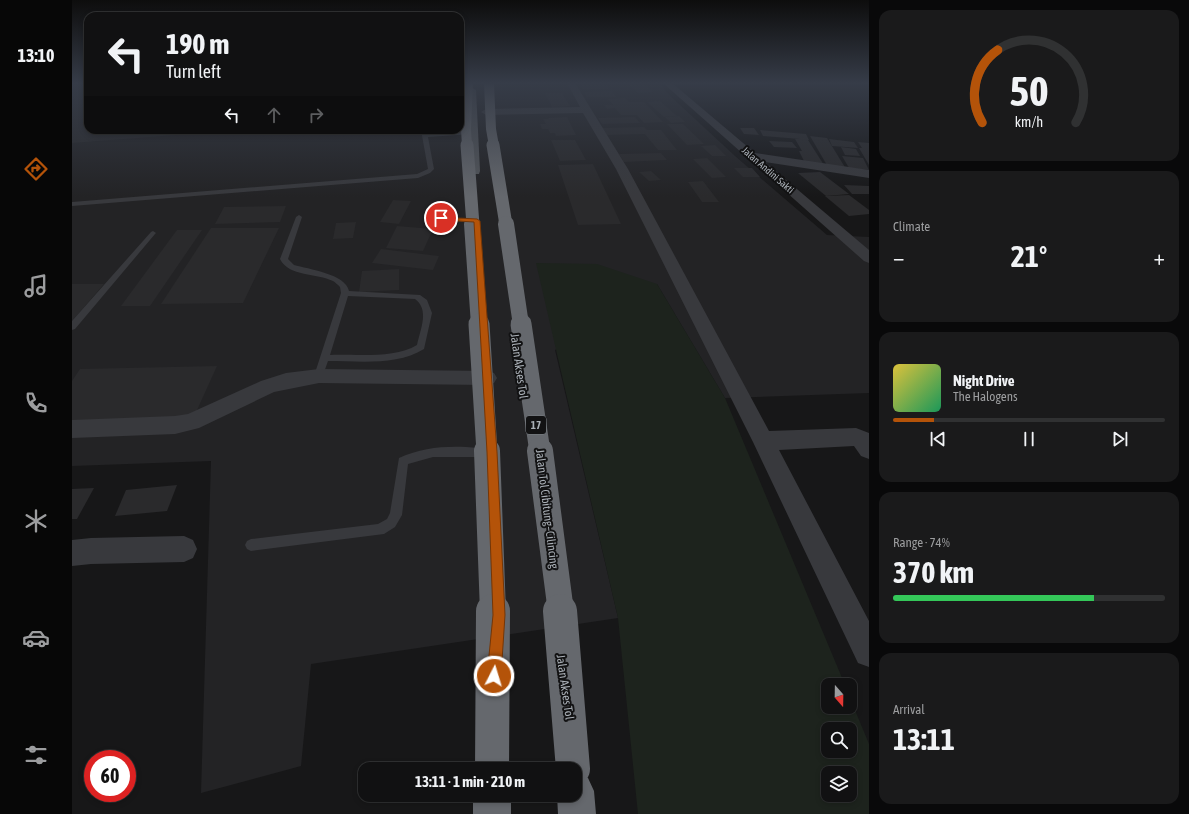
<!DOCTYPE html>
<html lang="en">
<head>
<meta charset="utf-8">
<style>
	body { margin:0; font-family:"Asap Condensed",sans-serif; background:#1a1a1b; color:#f1f3f6; height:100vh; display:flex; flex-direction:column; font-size:15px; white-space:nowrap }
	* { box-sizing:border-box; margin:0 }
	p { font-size:13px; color:#9c9d9f }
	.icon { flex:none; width:22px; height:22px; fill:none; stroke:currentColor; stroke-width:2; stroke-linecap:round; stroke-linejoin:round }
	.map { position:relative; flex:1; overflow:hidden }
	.panel { display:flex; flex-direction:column; gap:10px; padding:10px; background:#09090a; width:320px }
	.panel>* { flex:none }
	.top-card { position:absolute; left:12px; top:12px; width:380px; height:122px; border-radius:12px; box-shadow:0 2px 6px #0003,0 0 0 1px #303132; background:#111112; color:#f1f3f6; overflow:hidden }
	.needle { width:26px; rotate:160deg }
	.buttons { position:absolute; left:749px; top:678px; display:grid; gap:8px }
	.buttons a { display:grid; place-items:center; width:36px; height:36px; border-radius:8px; background:#111112; box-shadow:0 2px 6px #0003,0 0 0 1px #303132; font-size:20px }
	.speed { position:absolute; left:12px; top:750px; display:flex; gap:8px; font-size:20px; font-weight:700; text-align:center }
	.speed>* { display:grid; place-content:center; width:52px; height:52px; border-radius:50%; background:#111112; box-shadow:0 2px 6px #0003,0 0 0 1px #303132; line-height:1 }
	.speed .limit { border:6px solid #d22; background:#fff; color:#111 }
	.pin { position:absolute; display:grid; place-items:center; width:34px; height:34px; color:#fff; margin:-17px; border:2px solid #fff; border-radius:50%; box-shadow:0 1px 4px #0007 }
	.me { position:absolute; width:44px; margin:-22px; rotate:5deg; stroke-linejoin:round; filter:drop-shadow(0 0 3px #0008) }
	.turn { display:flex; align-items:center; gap:14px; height:84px; padding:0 16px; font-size:18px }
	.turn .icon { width:52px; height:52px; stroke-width:2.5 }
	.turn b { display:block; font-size:28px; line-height:34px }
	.lanes { display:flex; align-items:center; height:38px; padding:0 16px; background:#0003; justify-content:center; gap:20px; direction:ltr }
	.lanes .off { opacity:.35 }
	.big { font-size:30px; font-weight:700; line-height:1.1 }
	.panel .widget { flex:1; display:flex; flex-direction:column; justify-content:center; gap:6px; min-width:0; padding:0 14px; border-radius:12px; background:#1a1a1b }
	.panel .dial { align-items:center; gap:0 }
	.dial svg { height:104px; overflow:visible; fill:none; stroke:#303132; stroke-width:7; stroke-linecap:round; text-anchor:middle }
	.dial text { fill:#f1f3f6; stroke:none }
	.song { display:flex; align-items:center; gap:12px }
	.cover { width:48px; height:48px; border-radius:6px; background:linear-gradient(135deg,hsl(50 70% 55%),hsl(150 70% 35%)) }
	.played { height:4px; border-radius:2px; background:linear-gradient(90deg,#b45309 15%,#303132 15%) }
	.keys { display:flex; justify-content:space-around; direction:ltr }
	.heat { display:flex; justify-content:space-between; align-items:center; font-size:22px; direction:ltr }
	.charge { height:6px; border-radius:3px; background:linear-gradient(90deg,#34c759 74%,#303132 0) }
	.trip { position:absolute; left:286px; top:762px; width:224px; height:40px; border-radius:12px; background:#111112; box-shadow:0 2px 6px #0003,0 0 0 1px #303132; font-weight:700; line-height:40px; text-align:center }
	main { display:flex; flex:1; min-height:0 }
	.menu { display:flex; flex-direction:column; width:72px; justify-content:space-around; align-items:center; background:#070707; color:#9c9d9f }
	.menu .icon { width:28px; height:28px }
	.menu .current { color:#b45309 }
	.menu b { font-size:18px; color:#f1f3f6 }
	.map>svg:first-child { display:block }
	.built { fill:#232325 }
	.green { fill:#1d231d; fill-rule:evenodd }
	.building { fill:#2a2a2c }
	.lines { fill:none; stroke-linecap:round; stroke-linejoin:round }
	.service { fill:#38393d; fill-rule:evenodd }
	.minor { fill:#38393d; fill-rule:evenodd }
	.primary { fill:#54575b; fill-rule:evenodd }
	.motorway { fill:#65686d; fill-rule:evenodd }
	.motorway-bridge-far5 { stroke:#65686d; stroke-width:10 }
	.motorway-bridge-far4 { stroke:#65686d; stroke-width:13 }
	.motorway-bridge-far3 { stroke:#65686d; stroke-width:16 }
	.motorway-bridge-far2 { stroke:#65686d; stroke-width:21 }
	.motorway-bridge-far1 { stroke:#65686d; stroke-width:26 }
	.motorway-bridge { stroke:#65686d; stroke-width:34 }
	.route { fill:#b45309; stroke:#753606 }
	.labels { text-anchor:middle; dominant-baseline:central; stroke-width:4; stroke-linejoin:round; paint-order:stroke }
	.far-street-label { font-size:10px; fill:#aab0b7; stroke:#121213 }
	.shield { fill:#121213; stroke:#7c8186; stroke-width:1 }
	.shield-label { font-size:11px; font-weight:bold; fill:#aab0b7 }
	.street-label { font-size:12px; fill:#aab0b7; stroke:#121213 }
</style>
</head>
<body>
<main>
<nav class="menu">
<b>13:10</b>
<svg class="icon current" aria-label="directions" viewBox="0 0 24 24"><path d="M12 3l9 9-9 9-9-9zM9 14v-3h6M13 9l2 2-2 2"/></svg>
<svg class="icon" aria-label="music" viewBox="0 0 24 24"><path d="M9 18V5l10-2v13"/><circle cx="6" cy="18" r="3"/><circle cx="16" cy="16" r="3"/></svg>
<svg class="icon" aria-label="phone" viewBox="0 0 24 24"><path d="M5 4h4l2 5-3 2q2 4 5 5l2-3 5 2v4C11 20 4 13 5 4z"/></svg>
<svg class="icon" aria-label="climate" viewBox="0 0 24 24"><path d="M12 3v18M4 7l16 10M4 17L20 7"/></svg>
<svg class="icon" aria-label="car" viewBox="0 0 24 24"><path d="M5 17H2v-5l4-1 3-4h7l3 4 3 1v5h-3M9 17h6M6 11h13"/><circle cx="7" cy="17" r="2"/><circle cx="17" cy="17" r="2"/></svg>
<svg class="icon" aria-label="filters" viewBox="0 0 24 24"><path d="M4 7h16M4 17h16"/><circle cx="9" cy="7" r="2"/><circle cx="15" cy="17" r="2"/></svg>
</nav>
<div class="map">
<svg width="797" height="814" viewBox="0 0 797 814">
	<rect width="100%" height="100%" fill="#171718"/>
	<polygon class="built" points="0,83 16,130 388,130 388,83 588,83 595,93 663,156 755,235 797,237 797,393 653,398 585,284 483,350 546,618 239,664 229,766 129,793 139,461 0,466"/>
	<path class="green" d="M 464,263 L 525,264 L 585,284 L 653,398 L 773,685 L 756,685 L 756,707 L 778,707 L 778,698 L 797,744 L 797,814 L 566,814 L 546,618 ZM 756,729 L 778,729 L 778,751 L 756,751 ZM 756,773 L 778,773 L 778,795 L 756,795 Z"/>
	<g class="building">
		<polygon points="0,83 16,83 16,130 157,131 0,143"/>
		<polygon points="555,83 571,83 581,92 566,93"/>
		<polygon points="508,84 534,84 537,89 511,89"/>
		<polygon points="540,91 544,97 515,97 512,92"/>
		<polygon points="473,93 490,93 498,106 480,107"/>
		<polygon points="553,98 557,102 572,102 591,122 572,123 565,115 549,115 543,108 535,109 532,105 541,105 536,99"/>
		<polygon points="588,101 605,116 592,117 575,102"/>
		<polygon points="607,116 613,122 599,123 593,117"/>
		<polygon points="495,117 504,135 484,136 483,133 478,133 476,129 470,129 468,124 474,124 471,119 477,119 476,118"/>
		<polygon points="563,117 568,123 530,124 526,118"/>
		<polygon points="595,124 611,124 632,144 615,145"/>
		<polygon points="572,127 575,130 589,130 605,150 586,150 573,134 534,135 530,128"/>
		<polygon points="668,128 682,128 687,135 672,134"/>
		<polygon points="688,130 734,134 737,140 736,140 752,165 733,163 727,151 730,151 723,139 728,139 691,136"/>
		<polygon points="738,136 755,138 774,169 756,167"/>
		<polygon points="757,139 782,142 786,148 760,146"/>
		<polygon points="479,140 503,140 514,160 488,161"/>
		<polygon points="697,141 720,142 725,148 702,147"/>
		<polygon points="786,142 797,143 797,165 787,148 790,148"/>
		<polygon points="643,145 654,156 640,156 629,146"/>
		<polygon points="769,147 784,149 788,156 773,155"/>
		<polygon points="589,153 595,160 552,162 547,154"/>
		<polygon points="770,156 791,158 797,170 777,168"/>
		<polygon points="635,158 654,177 640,178 621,159"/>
		<polygon points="521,164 549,224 506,225 486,165"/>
		<polygon points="662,168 680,168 688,177 671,177"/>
		<polygon points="579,171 589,180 577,181 567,172"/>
		<polygon points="748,172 777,194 754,196 726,173"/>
		<polygon points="631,181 647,202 630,202 616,182"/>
		<polygon points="772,185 797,186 797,194 780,194"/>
		<polygon points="777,195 797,210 797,214 777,216 753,196"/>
		<polygon points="321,200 339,201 327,224 308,222"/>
		<polygon points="214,206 208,222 143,224 152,207"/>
		<polygon points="284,222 281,238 261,239 264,223"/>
		<polygon points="325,226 361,229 351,251 314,248"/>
		<polygon points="139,228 207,228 171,303 89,304"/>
		<polygon points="105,230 130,230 78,306 49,306"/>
		<polygon points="309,249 367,256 361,270 300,263"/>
		<polygon points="327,269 327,290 287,292 290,271"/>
		<polygon points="0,284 32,284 0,321"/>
		<polygon points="145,366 121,419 0,422 0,381 8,369"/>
		<polygon points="105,485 95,511 43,516 54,490"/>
		<polygon points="22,488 5,519 0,519 0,489"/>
	</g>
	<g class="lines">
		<g class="service">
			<polygon points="349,130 355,130 355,134 400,130 403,132 400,134 356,137 362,169 358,173 346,178 0,206 0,202 345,174 356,169"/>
			<path d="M 227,215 L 230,217 L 216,259 L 222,265 C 236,269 274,274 277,291 L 348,295 L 355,300 L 360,313 L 352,349 C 325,366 287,361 256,361 L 250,378 L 244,378 L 242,376 L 269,293 L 268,287 C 266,285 263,282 261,281 C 245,273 217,277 208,259 L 224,217 ZM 276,296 L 343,299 C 358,310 348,330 345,345 C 322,359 285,354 258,355 Z"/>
			<polygon points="357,216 405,219 408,221 405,223 355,219 355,217"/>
			<polygon points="81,231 84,233 83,234 3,329 0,330 0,321 79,232"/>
			<path d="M 394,447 L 419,449 L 420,452 L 419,455 L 415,457 L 361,457 L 336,464 L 330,515 L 323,527 L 312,534 L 179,551 L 175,549 L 173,545 L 175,541 L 179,539 L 306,524 L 315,519 L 318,513 L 327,458 C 349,448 370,446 394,447 Z"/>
		</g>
		<g class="minor">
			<polygon points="495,83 503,83 556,169 697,431 784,428 797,433 797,459 789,456 782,446 707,450 797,621 797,667 786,663 681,442 544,169 511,113 414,115 409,112 414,109 508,107"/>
			<polygon points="591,83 600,83 683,153 797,170 797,178 693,162 797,250 797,263 792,261"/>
			<polygon points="247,369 415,371 422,373 425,378 422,383 415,385 247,383 202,392 127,428 103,434 0,438 0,420 103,416 116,414 189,381 214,373"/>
			<polygon points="112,536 121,540 125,549 121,558 112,562 19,564 0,566 0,540 19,538"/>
		</g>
		<polygon class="primary" points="399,87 404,90 408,171 407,174 397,174 396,171 394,90"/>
		<g class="motorway">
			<polygon points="503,772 516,778 522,791 524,814 486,814 485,795 503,795"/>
			<rect x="401" y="795" width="38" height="19"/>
		</g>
		<g class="motorway-bridge-far5">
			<polyline points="417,83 419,129 422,146"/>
			<polyline points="395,146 394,129 396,83"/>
		</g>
		<g class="motorway-bridge-far4">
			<polyline points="395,145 401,225"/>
			<polyline points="421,145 434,225"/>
		</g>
		<g class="motorway-bridge-far3">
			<polyline points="400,224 407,325"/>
			<polyline points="434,224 449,325"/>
		</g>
		<g class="motorway-bridge-far2">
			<polyline points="407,324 415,452"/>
			<polyline points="449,324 468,452"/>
		</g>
		<g class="motorway-bridge-far1">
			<polyline points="415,451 421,612"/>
			<polyline points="468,451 489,612"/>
		</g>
		<g class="motorway-bridge">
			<polyline points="488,611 501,769"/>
			<polyline points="420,769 421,611"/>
		</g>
	</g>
	<linearGradient id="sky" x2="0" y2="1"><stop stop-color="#0d0d0d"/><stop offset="0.42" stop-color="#363c48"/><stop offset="1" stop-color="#363c48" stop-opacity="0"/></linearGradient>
	<rect width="797" height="197" fill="url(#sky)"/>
	<polygon class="route" points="367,217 405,219 408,221 425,452 433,615 429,676 427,681 422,683 417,681 415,676 421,615 415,452 402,222 369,220 367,220"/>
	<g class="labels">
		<g class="far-street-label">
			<text transform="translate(696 170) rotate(41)">Jalan Andini Sakti</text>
		</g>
		<rect class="shield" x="454" y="416" width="20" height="18" rx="3"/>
		<g class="shield-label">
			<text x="464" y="425">17</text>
		</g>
		<g class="street-label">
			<text transform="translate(447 366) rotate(82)">Jalan Akses Tol</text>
			<text transform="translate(475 509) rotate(83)">Jalan Tol Cibitung–Cilincing</text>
			<text transform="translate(493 687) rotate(82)">Jalan Akses Tol</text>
		</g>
	</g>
</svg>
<div class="buttons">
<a><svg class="needle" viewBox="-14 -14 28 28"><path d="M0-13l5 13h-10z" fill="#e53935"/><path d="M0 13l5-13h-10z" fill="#9c9d9f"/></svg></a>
<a><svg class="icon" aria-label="search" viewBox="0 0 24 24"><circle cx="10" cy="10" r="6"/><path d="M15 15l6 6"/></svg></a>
<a><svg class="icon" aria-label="layers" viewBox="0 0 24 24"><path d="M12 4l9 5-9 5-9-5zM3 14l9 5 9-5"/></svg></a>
</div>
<div class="speed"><div class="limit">60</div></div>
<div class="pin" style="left:369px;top:218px;background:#d93025"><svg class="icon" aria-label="arrive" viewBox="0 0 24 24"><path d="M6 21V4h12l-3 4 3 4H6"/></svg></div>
<svg class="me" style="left:422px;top:676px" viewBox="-20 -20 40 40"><circle r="17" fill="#b45309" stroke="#fff" stroke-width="3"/><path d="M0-11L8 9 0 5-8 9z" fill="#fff"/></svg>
<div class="trip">13:11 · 1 min · 210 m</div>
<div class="top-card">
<div class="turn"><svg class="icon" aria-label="left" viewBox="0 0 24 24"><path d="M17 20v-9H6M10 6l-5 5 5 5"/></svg><div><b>190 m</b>Turn left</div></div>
<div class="lanes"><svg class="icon" aria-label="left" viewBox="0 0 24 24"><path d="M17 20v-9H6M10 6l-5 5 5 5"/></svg><svg class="icon off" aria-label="ahead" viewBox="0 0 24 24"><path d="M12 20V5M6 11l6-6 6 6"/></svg><svg class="icon off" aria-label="right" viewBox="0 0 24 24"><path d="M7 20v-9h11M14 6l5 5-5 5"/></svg></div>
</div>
</div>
<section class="panel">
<div class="widget dial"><svg viewBox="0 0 100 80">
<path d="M14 69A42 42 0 1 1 86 69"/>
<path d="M14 69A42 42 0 0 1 26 13" stroke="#b45309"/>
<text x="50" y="56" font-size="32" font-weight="700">50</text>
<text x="50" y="72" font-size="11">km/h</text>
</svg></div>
<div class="widget"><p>Climate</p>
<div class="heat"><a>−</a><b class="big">21°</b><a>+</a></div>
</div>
<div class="widget">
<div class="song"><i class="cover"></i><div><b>Night Drive</b><p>The Halogens</p></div></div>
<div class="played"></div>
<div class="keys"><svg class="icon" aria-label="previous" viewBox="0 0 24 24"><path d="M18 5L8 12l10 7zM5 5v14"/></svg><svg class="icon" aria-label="pause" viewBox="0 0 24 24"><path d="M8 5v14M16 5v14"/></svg><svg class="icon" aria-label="next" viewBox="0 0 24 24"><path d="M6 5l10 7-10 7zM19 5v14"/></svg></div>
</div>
<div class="widget"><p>Range · 74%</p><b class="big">370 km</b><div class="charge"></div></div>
<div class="widget"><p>Arrival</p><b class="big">13:11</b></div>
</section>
</main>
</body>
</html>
